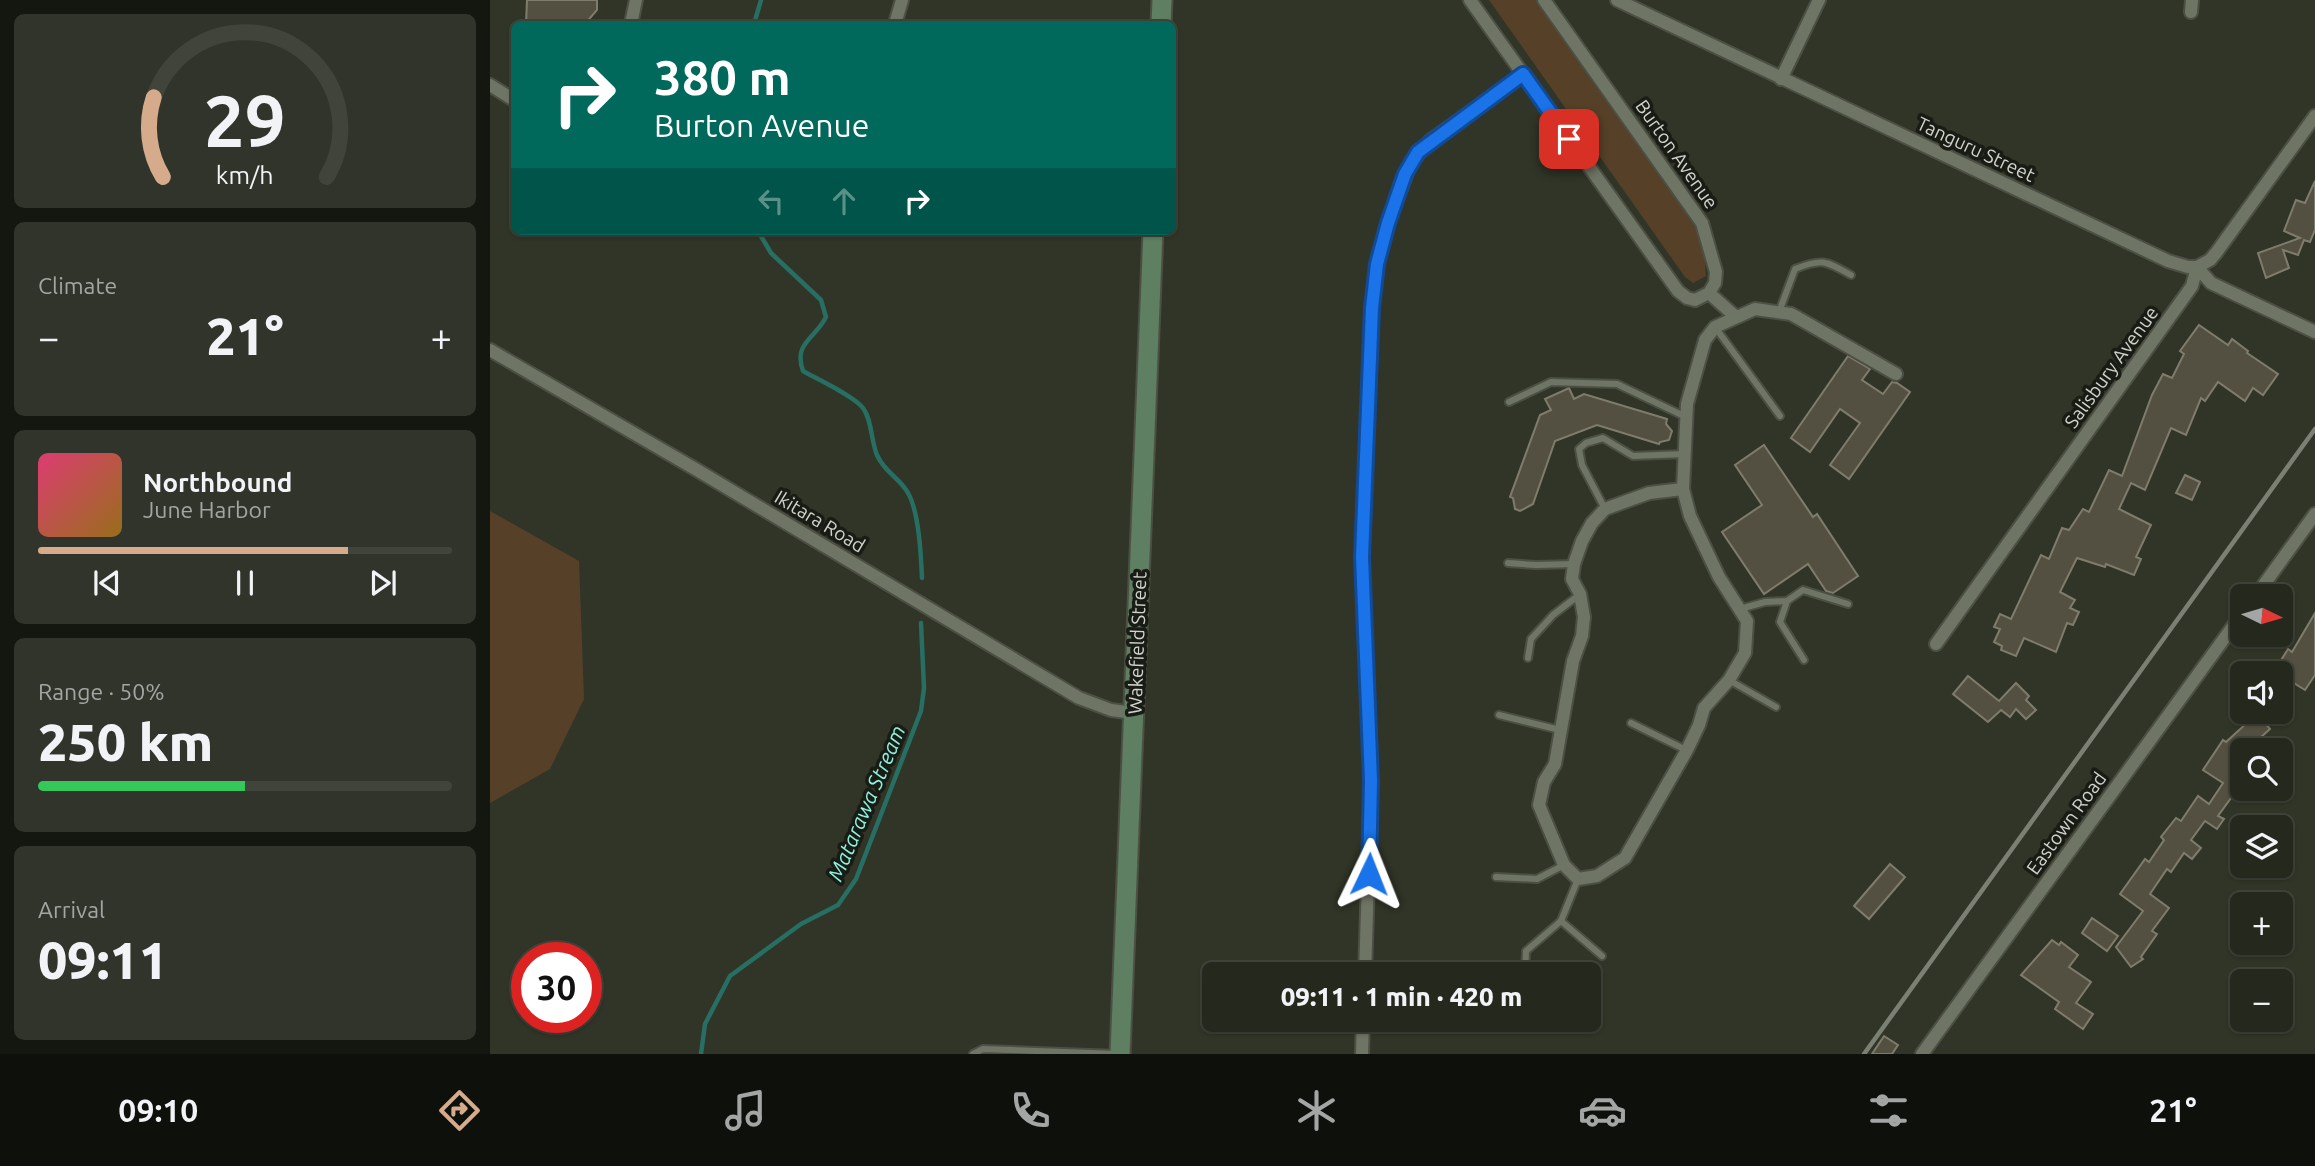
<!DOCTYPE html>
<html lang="en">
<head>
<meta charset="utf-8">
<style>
	body { margin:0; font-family:Ubuntu,sans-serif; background:#30342a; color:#f1f3f6; height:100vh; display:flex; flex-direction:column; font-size:26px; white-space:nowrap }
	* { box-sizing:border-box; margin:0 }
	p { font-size:23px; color:#a3a6a4 }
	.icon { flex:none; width:38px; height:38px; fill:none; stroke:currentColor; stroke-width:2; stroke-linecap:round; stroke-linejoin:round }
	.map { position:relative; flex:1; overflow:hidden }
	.details { display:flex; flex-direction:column; gap:14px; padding:14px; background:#141610; width:490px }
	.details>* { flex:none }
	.banner { position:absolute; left:21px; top:21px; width:665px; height:214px; border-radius:10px; box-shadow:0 2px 5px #0004,0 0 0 2px #41443b; background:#00695c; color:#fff; overflow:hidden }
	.needle { width:46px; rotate:95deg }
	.controls { position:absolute; left:1740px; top:584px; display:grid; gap:14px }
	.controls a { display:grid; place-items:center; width:63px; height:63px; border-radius:10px; background:#24281d; box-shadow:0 2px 5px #0004,0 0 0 2px #41443b; font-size:35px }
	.speed { position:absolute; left:21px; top:942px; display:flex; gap:14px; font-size:35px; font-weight:700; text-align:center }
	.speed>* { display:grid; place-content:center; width:91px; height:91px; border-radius:50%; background:#24281d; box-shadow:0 2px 5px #0004,0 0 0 2px #41443b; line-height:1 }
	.speed .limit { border:10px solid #d22; background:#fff; color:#111 }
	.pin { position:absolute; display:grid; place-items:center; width:60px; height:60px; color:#fff; margin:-30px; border-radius:14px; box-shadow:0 4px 10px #0006 }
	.me { position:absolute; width:77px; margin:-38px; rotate:2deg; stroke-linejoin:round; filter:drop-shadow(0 0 5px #0008) }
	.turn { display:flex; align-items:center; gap:24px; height:147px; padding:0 28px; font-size:32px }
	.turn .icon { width:91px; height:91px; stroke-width:2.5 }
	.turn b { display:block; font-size:49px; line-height:60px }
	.lanes { display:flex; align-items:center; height:66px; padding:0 28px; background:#0003; justify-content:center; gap:35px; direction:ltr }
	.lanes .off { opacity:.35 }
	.big { font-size:52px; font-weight:800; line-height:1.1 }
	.details .card { flex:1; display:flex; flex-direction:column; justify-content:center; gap:10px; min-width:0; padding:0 24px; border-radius:10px; background:#30342a }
	.details .dial { align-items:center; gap:0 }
	.dial svg { height:182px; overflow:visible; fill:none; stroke:#41443b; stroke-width:7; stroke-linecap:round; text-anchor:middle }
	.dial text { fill:#f1f3f6; stroke:none }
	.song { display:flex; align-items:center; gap:21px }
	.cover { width:84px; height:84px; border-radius:10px; background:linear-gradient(135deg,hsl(340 70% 55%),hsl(40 70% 35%)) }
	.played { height:7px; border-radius:4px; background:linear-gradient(90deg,#d6ab8b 75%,#41443b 75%) }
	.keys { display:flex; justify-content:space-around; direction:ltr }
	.heat { display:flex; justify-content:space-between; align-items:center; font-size:38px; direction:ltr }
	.charge { height:10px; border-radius:5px; background:linear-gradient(90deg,#34c759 50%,#41443b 0) }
	.trip { position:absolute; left:712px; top:962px; width:399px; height:70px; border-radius:10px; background:#24281d; box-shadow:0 2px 5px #0004,0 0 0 2px #41443b; font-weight:800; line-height:70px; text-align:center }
	.tabs { display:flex; height:112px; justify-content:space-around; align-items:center; background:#0e100c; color:#a3a6a4 }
	.tabs .icon { width:49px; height:49px }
	.tabs .active { color:#d6ab8b }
	.tabs b { font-size:32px; color:#f1f3f6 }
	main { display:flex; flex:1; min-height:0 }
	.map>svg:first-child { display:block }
	.green { fill:#564028 }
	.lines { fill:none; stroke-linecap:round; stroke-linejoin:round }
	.stream { stroke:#276f63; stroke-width:4.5 }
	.building { fill:#545041; stroke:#807c6c; stroke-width:2 }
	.lane-casing { stroke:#4c5044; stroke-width:10 }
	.street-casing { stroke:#4c5044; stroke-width:16 }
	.secondary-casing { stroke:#4c5044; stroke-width:23 }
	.lane { stroke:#6f7565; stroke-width:6 }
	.street { stroke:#6f7565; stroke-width:12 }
	.secondary { stroke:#5e7f61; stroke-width:19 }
	.rail { stroke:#7b8074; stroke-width:4.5 }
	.route-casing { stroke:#114b97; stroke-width:18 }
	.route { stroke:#1a73e8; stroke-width:12 }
	.labels { text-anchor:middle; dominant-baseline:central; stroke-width:7; stroke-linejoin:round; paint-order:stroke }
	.street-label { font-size:19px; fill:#d0d4cb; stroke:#191b15 }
	.water-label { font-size:21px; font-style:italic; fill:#8bf5e1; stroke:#191b15 }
</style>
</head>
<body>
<main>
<section class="details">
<div class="card dial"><svg viewBox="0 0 100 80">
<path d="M14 69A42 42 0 1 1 86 69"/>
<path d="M14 69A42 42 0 0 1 10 34" stroke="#d6ab8b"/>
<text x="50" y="56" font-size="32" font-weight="700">29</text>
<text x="50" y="72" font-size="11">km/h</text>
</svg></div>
<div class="card"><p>Climate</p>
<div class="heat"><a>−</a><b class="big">21°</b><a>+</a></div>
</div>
<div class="card">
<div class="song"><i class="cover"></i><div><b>Northbound</b><p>June Harbor</p></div></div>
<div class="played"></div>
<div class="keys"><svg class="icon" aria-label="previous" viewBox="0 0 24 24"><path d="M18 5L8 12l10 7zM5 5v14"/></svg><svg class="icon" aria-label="pause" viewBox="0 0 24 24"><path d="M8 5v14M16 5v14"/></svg><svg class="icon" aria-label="next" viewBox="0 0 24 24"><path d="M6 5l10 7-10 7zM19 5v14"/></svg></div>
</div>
<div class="card"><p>Range · 50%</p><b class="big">250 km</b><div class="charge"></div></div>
<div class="card"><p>Arrival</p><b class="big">09:11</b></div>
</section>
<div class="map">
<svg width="1825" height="1054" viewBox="0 0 1825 1054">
	<rect width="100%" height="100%" fill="#303527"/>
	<g class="green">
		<polygon points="999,0 1052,0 1200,201 1214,248 1216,276 1203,283 1195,277"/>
		<polygon points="0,511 89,561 94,699 60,769 0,803"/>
	</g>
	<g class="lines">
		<g class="stream">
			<polyline points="264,24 271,0"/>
			<path d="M 268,231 L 281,253 L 331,300 L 336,317 C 325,339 303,343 313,371 C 327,379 364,396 373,408 C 382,420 381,441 387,455 C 395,473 409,477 418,493 C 429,512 431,555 432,578"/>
			<polyline points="211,1054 215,1024 240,976 311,924 348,905 366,879 431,711 434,688 431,623"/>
		</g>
	</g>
	<g class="building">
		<polygon points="37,0 107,0 107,10 95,24 65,21 61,24 36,24"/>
		<polygon points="1825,181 1825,230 1820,242 1814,240 1808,255 1793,250 1799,268 1776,278 1768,253 1810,238 1794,231 1806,200 1815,203"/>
		<polygon points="1709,325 1738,345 1742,339 1758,351 1757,353 1788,374 1773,395 1763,388 1755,401 1728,382 1715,401 1711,398 1696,435 1681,428 1655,490 1641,483 1629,509 1661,525 1646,557 1651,559 1644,575 1616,564 1615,567 1587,558 1570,592 1585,600 1580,608 1589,612 1583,625 1577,623 1566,652 1534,638 1526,656 1511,650 1512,646 1504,642 1510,629 1504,627 1510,614 1521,619 1551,555 1559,559 1572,528 1579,530 1593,509 1599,512 1619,470 1632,476 1662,395 1673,374 1682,378 1694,354 1690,351"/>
		<polygon points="1358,356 1380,369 1372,380 1393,394 1402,382 1407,383 1420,392 1359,479 1340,465 1370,423 1350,409 1320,452 1301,438"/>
		<polygon points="1079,388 1084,399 1094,394 1177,419 1176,424 1182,431 1179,440 1170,442 1169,444 1107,425 1065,441 1043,504 1030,511 1025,509 1023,498 1020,497 1050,415 1061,410 1055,399"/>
		<polygon points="1274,445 1323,517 1327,514 1368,576 1343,593 1336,591 1318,564 1274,594 1232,532 1272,505 1245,465"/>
		<polygon points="1695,475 1710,482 1702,500 1686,493"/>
		<polygon points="1825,613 1825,675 1815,690 1802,682 1790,699 1792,667 1788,665 1798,649 1802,652"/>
		<polygon points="1478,676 1509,701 1526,683 1539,696 1536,700 1546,710 1536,719 1526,709 1520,717 1511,710 1498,722 1463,694"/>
		<polygon points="1769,712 1781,712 1774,722 1780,729 1756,751 1752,751 1752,755 1740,771 1752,779 1752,798 1744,794 1728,816 1734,819 1727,829 1715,821 1701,840 1711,848 1702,859 1694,853 1681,872 1677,869 1660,894 1679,908 1662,931 1667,934 1651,957 1653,959 1641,967 1626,947 1653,911 1630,894 1655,859 1659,862 1674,840 1671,837 1686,818 1691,821 1708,796 1719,804 1733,783 1713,770 1733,740 1736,742"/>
		<polygon points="1400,864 1415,877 1379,919 1364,906"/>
		<polygon points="1602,918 1628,936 1617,951 1592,933"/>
		<polygon points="1562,940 1569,945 1571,942 1588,955 1579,967 1601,982 1586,1003 1603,1014 1593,1029 1565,1009 1569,1002 1531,975"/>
		<polygon points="1394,1036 1408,1045 1402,1054 1382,1054"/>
	</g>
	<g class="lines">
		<g class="lane-casing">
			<g id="lane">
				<path d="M 1289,312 L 1305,269 C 1332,258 1336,261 1361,275"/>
				<polyline points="1225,327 1290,416"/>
				<polyline points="1019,402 1061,382 1127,384 1196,417"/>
				<polyline points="1115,509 1092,465 1089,449 1096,443 1113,438 1143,456 1195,454"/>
				<polyline points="1018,563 1046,565 1084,564"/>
				<polyline points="1297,601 1290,622 1314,660"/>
				<polyline points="1250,609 1275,602 1297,601 1313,590 1358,604"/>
				<polyline points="1038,658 1041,639 1063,615 1089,595"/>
				<polyline points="1239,680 1286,707"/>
				<polyline points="1009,715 1070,730"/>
				<polyline points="1141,723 1196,750"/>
				<polyline points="1006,877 1047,879 1074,865"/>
				<polyline points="1071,921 1112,956"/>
				<polyline points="1035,975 1036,951 1071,921 1088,879"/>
				<polyline points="1022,1023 1024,1020"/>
				<polyline points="483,1054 493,1049 627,1054"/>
			</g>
		</g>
		<g class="street-casing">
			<g id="street">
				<polyline points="980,0 1188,291 1197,298 1205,300 1219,293 1225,283 1226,272 1212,223 1054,0"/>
				<polyline points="1127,0 1678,261 1698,267 1707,267 1721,283 1825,332"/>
				<polyline points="1701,12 1702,0"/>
				<polyline points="141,24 146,0"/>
				<polyline points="405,24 412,0"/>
				<polyline points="1291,79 1329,0"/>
				<polyline points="0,85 24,100"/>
				<polyline points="1219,293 1246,317"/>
				<polyline points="0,350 207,470 589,698 621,710 644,713"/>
				<polyline points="1193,489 1159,493 1115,509 1102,523 1092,541 1084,564 1082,579 1090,594 1094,617 1092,636 1083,661 1065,764 1054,782 1049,805 1074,865 1088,879 1107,876 1135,858 1197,750 1209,725 1214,708 1239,680 1255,653 1257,621 1229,577 1200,516 1193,489 1197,404 1215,340 1225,327 1265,309 1301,314 1406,374"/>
				<polyline points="1765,597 1825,514"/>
				<polyline points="1446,644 1702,286 1707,267 1720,260 1726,253 1825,116"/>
				<polyline points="875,975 881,781 872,557 882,308 887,264 898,223 921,162 940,141 1033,74"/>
				<polyline points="872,1054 873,1020"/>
				<polyline points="1432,1054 1752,614"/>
			</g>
		</g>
		<g class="secondary-casing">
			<g id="secondary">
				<polyline points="671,24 672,0"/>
				<polyline points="630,1054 663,231"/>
			</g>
		</g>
		<use href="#lane" class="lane"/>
		<use href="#street" class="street"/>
		<use href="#secondary" class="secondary"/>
		<polyline class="rail" points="1374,1054 1825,429"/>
	</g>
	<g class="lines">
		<g class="route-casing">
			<polyline id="route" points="879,874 881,781 872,557 882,308 887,264 898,223 915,174 928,152 1033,74 1079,139"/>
		</g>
		<use href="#route" class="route"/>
	</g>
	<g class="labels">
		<g class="street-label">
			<text transform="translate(1486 149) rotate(25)">Tanguru Street</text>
			<text transform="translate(1187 154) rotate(55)">Burton Avenue</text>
			<text transform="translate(1621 367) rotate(-54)">Salisbury Avenue</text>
			<text transform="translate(330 521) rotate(31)">Ikitara Road</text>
			<text transform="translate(647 643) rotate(-88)">Wakefield Street</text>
			<text transform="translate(1576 823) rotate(-54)">Eastown Road</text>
		</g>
		<g class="water-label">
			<text transform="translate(376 803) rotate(-67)">Matarawa Stream</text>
		</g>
	</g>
</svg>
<div class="controls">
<a><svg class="needle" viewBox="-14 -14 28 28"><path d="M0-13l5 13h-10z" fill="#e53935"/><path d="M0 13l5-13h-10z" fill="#a3a6a4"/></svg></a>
<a><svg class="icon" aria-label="sound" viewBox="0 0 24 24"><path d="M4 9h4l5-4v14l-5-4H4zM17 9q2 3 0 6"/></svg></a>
<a><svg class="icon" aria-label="search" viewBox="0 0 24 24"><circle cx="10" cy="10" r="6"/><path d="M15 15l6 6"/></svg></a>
<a><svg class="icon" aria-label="layers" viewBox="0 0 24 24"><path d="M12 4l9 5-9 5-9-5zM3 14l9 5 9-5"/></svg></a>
<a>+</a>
<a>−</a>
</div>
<div class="speed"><div class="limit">30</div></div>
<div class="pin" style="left:1079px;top:139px;background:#d93025"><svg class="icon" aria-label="arrive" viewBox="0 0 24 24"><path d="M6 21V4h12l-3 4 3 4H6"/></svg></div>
<svg class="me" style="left:879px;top:874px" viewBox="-20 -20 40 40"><path d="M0-17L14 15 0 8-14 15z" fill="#1a73e8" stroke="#fff" stroke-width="4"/></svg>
<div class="trip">09:11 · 1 min · 420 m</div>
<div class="banner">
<div class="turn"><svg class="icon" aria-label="right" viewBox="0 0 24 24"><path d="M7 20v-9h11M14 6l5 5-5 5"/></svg><div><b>380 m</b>Burton Avenue</div></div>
<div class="lanes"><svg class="icon off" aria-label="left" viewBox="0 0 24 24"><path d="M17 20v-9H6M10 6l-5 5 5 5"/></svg><svg class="icon off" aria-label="ahead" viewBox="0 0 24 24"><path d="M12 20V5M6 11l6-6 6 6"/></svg><svg class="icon" aria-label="right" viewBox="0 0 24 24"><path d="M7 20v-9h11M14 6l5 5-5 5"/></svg></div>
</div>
</div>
</main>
<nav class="tabs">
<b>09:10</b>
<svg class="icon active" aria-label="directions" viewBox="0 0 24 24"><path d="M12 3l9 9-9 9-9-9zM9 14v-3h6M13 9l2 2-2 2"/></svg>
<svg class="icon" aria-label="music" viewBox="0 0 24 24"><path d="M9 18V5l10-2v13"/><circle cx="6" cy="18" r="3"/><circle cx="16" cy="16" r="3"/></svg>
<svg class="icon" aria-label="phone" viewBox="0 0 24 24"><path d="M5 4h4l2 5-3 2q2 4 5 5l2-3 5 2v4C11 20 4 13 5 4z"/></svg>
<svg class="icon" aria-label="climate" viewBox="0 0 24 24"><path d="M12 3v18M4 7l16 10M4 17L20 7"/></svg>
<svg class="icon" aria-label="car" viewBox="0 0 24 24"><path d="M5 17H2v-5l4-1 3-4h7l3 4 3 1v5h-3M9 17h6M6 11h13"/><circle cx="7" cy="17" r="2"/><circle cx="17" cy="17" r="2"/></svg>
<svg class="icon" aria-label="filters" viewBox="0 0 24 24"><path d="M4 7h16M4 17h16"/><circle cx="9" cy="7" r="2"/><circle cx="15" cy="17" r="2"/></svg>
<b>21°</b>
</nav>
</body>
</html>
